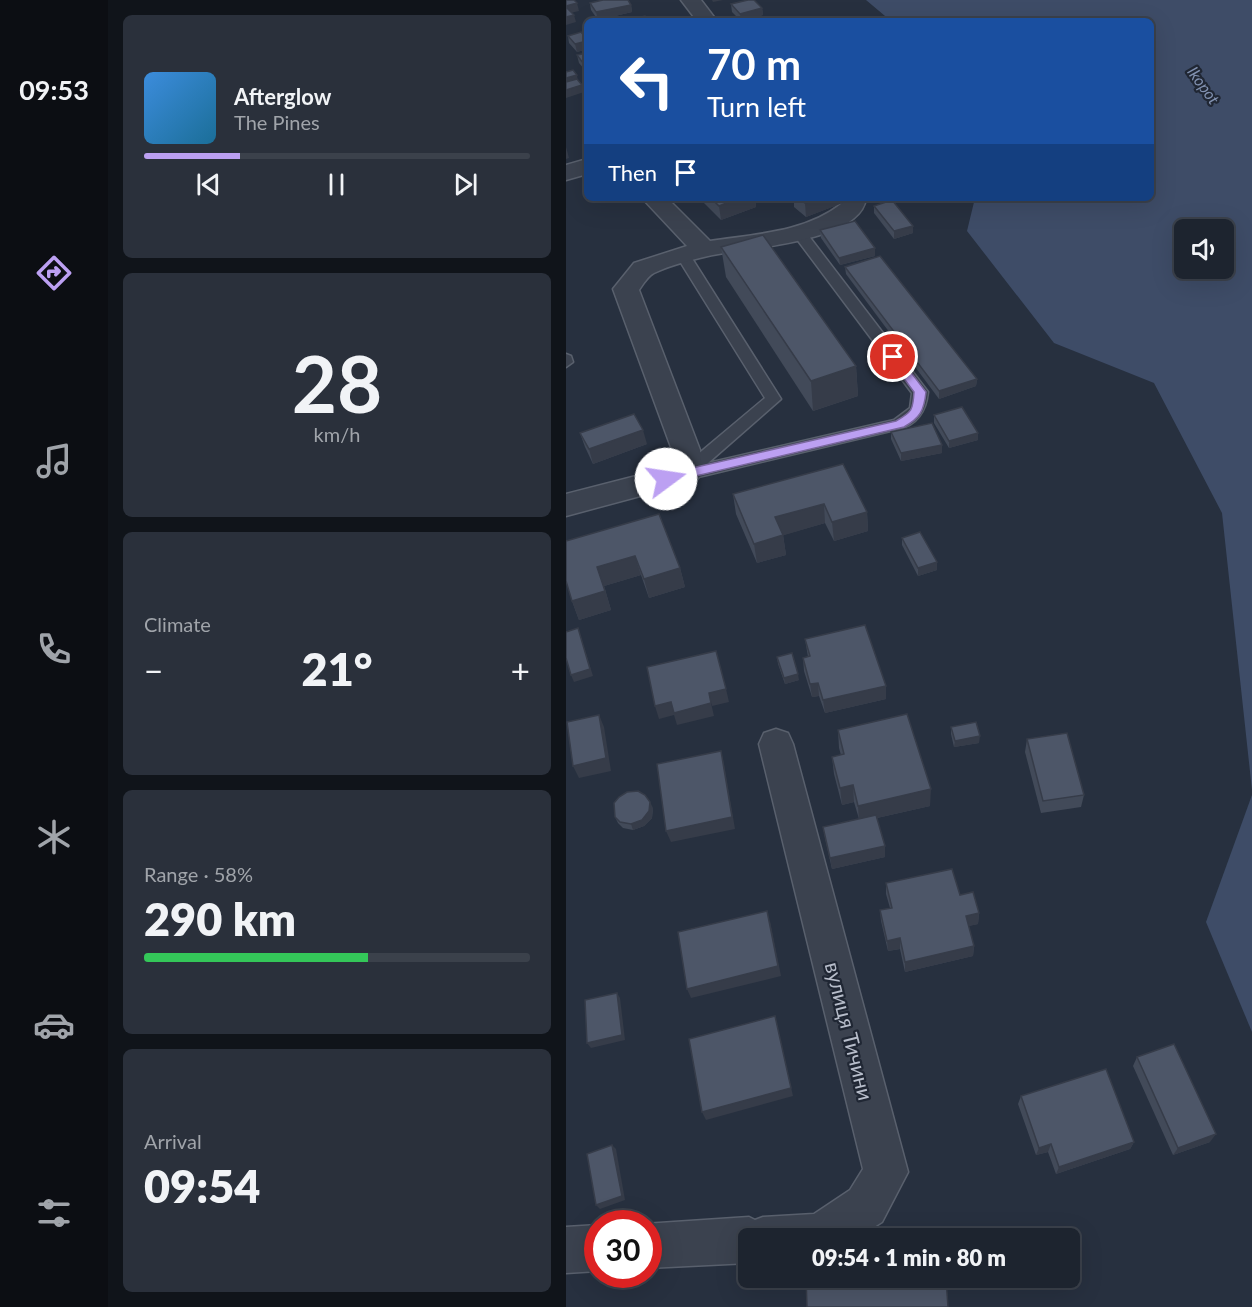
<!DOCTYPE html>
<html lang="en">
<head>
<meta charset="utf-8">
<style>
	body { margin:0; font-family:Lato,sans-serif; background:#2a303b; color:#f1f3f6; height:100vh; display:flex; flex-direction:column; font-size:22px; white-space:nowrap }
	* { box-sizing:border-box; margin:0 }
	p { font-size:20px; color:#a0a4aa }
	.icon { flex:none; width:33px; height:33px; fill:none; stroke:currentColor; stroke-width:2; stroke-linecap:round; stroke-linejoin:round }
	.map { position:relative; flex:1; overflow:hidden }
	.side { display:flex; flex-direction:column; gap:15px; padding:15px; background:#10141a; width:458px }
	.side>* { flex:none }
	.guide { position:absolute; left:18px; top:18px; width:570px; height:183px; border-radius:9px; box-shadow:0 6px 24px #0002,0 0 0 2px #3b414b; background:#1a4fa0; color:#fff; overflow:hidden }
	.fabs { position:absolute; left:608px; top:219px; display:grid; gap:12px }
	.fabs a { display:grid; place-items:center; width:60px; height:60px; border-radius:9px; background:#1d242f; box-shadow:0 6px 24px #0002,0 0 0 2px #3b414b; font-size:30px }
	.speed { position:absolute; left:18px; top:1210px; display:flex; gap:12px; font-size:30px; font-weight:700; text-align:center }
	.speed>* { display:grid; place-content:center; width:78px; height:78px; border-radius:50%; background:#1d242f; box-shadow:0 6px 24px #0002,0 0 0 2px #3b414b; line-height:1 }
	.speed .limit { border:9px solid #d22; background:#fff; color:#111 }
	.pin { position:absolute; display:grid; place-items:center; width:51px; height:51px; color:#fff; margin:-26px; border:3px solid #fff; border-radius:50%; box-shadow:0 2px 6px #0007 }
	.me { position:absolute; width:66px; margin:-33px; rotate:76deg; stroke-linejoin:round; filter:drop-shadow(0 0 4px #0008) }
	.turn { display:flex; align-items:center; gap:21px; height:126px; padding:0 24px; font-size:27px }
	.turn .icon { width:78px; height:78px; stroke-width:2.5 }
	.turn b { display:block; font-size:42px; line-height:51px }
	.then { display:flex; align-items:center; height:57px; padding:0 24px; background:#0003; gap:12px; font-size:22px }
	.big { font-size:45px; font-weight:800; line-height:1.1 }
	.side .card { flex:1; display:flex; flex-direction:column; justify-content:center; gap:9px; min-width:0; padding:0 21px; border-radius:9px; background:#2a303b }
	.side .dial { align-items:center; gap:0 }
	.dial b { font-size:78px; line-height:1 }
	.song { display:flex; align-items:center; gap:18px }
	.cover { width:72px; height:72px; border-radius:9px; background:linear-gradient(135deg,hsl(210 70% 55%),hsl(200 70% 35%)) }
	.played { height:6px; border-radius:3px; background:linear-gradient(90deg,#bca0f2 25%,#3b414b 25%) }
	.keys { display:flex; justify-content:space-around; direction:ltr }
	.heat { display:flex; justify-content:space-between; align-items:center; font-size:33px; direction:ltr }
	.charge { height:9px; border-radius:4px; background:linear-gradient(90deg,#34c759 58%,#3b414b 0) }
	.trip { position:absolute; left:172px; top:1228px; width:342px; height:60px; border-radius:9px; background:#1d242f; box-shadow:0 6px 24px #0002,0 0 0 2px #3b414b; font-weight:800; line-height:60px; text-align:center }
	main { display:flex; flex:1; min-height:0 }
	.dock { display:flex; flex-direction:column; width:108px; justify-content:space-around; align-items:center; background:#0c0e13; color:#a0a4aa }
	.dock .icon { width:42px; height:42px }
	.dock .selected { color:#bca0f2 }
	.dock b { font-size:27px; color:#f1f3f6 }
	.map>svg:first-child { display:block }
	.water { fill:#3e4c67; fill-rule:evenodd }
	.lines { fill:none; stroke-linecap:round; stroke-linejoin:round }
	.lane-casing { stroke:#59606d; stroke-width:3 }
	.street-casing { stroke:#59606d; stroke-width:3 }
	.lane { fill:#3b424f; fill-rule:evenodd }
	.street { fill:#3b424f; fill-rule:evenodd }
	.wall { fill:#424a59 }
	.shaded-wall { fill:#363c49 }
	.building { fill:#4d5668; stroke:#363c49; stroke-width:1.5 }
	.route { fill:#bca0f2; stroke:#7a689d; stroke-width:1.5 }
	.labels { text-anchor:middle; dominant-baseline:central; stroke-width:4.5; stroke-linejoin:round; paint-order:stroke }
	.far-water-label { font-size:16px; font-style:italic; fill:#8191b0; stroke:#202734 }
	.near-street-label { font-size:21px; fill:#b7bdca; stroke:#202734 }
</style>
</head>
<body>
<main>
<nav class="dock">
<b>09:53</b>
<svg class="icon selected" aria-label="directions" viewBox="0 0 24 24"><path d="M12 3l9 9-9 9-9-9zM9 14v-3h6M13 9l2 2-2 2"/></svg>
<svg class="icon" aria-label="music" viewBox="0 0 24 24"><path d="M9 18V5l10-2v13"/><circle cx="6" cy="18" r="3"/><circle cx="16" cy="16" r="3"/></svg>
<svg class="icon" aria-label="phone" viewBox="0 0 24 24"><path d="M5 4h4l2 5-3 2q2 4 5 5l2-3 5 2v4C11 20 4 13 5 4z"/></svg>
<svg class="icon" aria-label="climate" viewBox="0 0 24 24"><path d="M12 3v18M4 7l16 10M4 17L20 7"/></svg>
<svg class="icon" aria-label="car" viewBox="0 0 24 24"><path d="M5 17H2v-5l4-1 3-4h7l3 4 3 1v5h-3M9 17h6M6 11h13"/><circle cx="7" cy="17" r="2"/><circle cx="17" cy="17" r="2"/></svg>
<svg class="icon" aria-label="filters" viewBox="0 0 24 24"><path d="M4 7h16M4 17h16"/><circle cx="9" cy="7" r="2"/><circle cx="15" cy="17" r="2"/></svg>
</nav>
<section class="side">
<div class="card">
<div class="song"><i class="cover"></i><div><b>Afterglow</b><p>The Pines</p></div></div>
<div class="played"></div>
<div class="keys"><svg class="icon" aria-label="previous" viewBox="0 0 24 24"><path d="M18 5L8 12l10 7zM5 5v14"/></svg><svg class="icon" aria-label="pause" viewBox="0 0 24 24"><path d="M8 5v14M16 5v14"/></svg><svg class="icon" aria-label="next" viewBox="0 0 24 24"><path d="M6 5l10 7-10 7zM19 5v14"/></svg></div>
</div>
<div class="card dial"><b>28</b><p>km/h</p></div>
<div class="card"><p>Climate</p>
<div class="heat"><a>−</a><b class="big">21°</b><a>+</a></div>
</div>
<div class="card"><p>Range · 58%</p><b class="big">290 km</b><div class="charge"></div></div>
<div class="card"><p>Arrival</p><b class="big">09:54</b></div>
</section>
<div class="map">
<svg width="687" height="1307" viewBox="0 0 687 1307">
	<rect width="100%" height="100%" fill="#27303f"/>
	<g class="water">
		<path d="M 300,0 L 686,0 L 686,790 L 656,513 L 588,383 L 488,343 L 401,231 L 409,198 L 585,198 L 585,21 L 325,21 ZM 618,230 L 657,230 L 657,268 L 618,268 Z"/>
		<polygon points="686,795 687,795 686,1032 640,922"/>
	</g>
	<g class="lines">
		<g class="lane-casing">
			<g id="lane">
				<path d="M 234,230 L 239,231 L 359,388 L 362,392 C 360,411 352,424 333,429 L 120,480 L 114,478 L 112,474 L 118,466 L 199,398 L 110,255 L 112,252 L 122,252 L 215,399 L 142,463 L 328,420 L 344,408 L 346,393 L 227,234 Z"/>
				<polygon points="0,354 5,356 7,362 0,367"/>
			</g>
		</g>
		<g class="street-casing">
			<g id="street">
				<polygon points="115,0 135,0 151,21 131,21"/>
				<polygon points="21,159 21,174 0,180 0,165"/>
				<path d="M 76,198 L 101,198 L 144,241 C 188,234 238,233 275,204 L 276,198 L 300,198 C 295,243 176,248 142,256 C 125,260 104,265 88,273 C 82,276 77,284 73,290 L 134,450 L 135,474 L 130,481 L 0,516 L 0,494 L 105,467 L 106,450 L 47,289 L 68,263 L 121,246 Z"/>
				<polygon points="210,729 222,733 227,744 342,1172 316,1222 289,1239 183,1239 183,1263 82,1268 82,1224 78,1224 183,1217 189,1220 197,1217 248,1214 284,1190 297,1169 193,744 198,733"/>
				<polygon points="32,1225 32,1271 0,1273 0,1227"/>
			</g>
		</g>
		<use href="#lane" class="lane"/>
		<use href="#street" class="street"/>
	</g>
	<g class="wall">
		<polygon points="24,3 65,5 66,12 32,20 25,10"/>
		<polygon points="165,4 196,8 197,15 175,21 166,12"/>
		<polygon points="2,36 21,39 21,49 11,52 3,43"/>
		<polygon points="21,53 21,70 19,70 13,63 11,55"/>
		<polygon points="133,198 189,198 190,207 155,220"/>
		<polygon points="226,198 284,198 284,200 240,217 228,207 228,199"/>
		<polygon points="308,206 347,226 347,233 328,239 308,213"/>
		<polygon points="254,230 309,256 274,265 255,238"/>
		<polygon points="155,247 290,366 292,396 247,411 160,277"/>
		<polygon points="279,267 411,379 410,386 373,399 280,274"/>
		<polygon points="368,415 412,433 412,440 383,448 368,423"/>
		<polygon points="325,432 376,445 376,453 335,461 325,439"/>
		<polygon points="14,433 81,444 27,464 19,447"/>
		<polygon points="277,464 301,512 302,531 268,541 259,523 217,535 220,555 191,563 170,514 167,494"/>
		<polygon points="93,514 114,568 119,587 83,598 75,575 38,586 45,610 13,620 6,601"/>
		<polygon points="336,538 371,570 352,576 336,545"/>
		<polygon points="239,639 320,686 320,699 259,713 253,696 246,697 238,671 237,658 242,657"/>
		<polygon points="211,657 233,680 219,684 212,664"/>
		<polygon points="385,727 413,743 388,747 385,734"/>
		<polygon points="272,730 364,806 311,818 319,857 266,869 259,838 257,827 293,819 288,802 276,805 268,774 266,757 275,755 273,748"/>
		<polygon points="461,739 518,795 515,807 475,813 459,752"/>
		<polygon points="87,808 86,818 78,826 67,830 57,828 52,823 49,817"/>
		<polygon points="320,883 394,895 413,913 412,924 402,926 408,946 407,956 339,972 334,949 322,951 315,921 314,910 324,908 320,894"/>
		<polygon points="571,1057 644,1142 607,1155 567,1066"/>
		<polygon points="455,1096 568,1142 564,1149 490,1174 482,1152 470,1155 452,1104"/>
	</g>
	<g class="shaded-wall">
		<polygon points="146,0 157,0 147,2"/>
		<polygon points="11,3 13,11 0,14 0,6"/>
		<polygon points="65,5 66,12 32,20 30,12"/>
		<polygon points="196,8 197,15 175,21 174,14"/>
		<polygon points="8,15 10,22 0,25 0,17"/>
		<polygon points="21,41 21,49 11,52 9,44"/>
		<polygon points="21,62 21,70 19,70 17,63"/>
		<polygon points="11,75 12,83 0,86 0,78"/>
		<polygon points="16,85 18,92 0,98 0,90"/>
		<polygon points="0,147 3,158 0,159"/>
		<polygon points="173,198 189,198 190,207 155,220 153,206"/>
		<polygon points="251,198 284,198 284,200 240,217 239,203"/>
		<polygon points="347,226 347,233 328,239 328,231"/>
		<polygon points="309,248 309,256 274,265 273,258"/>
		<polygon points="290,366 292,396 247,411 245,381"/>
		<polygon points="411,379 410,386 373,399 373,391"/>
		<polygon points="77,430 81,444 27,464 23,449"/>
		<polygon points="412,433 412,440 383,448 383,441"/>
		<polygon points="376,445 376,453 335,461 335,453"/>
		<polygon points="258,504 259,523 212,537 209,517"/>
		<polygon points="301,512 302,531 268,541 266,522"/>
		<polygon points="217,535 220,555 191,563 188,544"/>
		<polygon points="69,556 75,575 38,586 45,610 13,620 6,601 31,567"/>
		<polygon points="371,562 371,570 352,576 352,568"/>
		<polygon points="114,568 119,587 83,598 78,579"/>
		<polygon points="12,628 27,676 8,682 5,675"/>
		<polygon points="232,674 233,680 219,684 218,678"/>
		<polygon points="252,683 253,696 246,697 244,684"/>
		<polygon points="320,686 320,699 259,713 257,700"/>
		<polygon points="160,689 163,702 146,706 143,693"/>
		<polygon points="105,702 145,703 148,716 111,725 108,715 93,719 89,706"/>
		<polygon points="33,715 38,727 45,771 13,778 7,766"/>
		<polygon points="414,736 413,743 388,747 389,741"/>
		<polygon points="155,751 158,764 169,829 105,842 100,831"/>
		<polygon points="287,785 288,802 276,805 274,788"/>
		<polygon points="365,789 364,806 293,822 292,806"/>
		<polygon points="84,802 87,808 86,818 78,826 67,830 65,824"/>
		<polygon points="319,846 319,857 266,869 264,858"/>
		<polygon points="413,913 412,924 399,927 400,916"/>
		<polygon points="204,921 215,976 125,998 121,989"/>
		<polygon points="334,938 334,949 322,951 321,941"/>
		<polygon points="408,946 407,956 339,972 339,962"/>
		<polygon points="51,993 54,998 59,1040 25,1048 21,1043"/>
		<polygon points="209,1016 227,1096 140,1120 136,1112"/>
		<polygon points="650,1134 644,1142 607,1155 612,1148"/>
		<polygon points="568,1142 564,1149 490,1174 493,1167"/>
		<polygon points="485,1144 482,1152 470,1155 473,1148"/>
		<polygon points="46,1145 50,1149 59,1200 34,1209 30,1205"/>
	</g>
	<g class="building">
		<polygon points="0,0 8,0 11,3 0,6"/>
		<polygon points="37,0 62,0 65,5 30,12 24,3"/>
		<polygon points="182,0 188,0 196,8 174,14 165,4"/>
		<polygon points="0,8 1,8 8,15 0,17"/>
		<polygon points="79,16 83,21 57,21"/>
		<polygon points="15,32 21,39 21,41 9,44 2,36"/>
		<polygon points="21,53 21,62 17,63 11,55"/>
		<polygon points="7,70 11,75 0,78 0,72"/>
		<polygon points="11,79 16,85 0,90 0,82"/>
		<polygon points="145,198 173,198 153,206"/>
		<polygon points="234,198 251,198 239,203"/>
		<polygon points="326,200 347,226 328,231 308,206"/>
		<polygon points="289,221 309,248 273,258 254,230"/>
		<polygon points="197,235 290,366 245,381 155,247"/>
		<polygon points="314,256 411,379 373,391 279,267"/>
		<polygon points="396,407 412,433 383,441 368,415"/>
		<polygon points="68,414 77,430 23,449 14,433"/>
		<polygon points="366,423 376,445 335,453 325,432"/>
		<polygon points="277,464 301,512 266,522 258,504 209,517 217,535 188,544 167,494"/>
		<polygon points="93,514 114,568 78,579 69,556 31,567 39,591 6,601 0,581 0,541"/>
		<polygon points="354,532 371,562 352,568 336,538"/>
		<polygon points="299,625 320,686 257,700 252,683 244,684 237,658 244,656 239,639"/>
		<polygon points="12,628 24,669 5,675 0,658 0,632"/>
		<polygon points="150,651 160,689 143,693 145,703 108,713 105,702 89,706 81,667"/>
		<polygon points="226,653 232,674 218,678 211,657"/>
		<polygon points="341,714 365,789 292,806 287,785 274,788 266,757 278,754 272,730"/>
		<polygon points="33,715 40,758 7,766 1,722"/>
		<polygon points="410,722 414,736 389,741 385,727"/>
		<polygon points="501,733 518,795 477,801 461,739"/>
		<polygon points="155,751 166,817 100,831 91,764"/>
		<polygon points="72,791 79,795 84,802 83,811 76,820 65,824 54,822 49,817 48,803 53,797 61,792"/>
		<polygon points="310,815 319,846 264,858 257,827"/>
		<polygon points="386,869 394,895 407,892 413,913 400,916 408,946 339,962 334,938 321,941 314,910 326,908 320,883"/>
		<polygon points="201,911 212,966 121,989 112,932"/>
		<polygon points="51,993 56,1035 21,1043 19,1000"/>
		<polygon points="209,1016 225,1088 136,1112 123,1039"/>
		<polygon points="608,1044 650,1134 612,1148 571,1057"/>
		<polygon points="540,1069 568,1142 493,1167 485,1144 473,1148 455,1096"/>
		<polygon points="46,1145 56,1196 30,1205 21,1154"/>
		<polygon points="240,1278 380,1278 382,1307 241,1307"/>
	</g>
	<path class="route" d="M 327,353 L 331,354 L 360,392 C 358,411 354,418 338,427 L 100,483 L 94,479 L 100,474 L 330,421 C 346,412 347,410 348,392 L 322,357 Z"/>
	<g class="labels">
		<g class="far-water-label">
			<text transform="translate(638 85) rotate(54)">Ikopot</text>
		</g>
		<g class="near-street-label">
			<text transform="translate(284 1031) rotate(76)">вулиця Тичини</text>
		</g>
	</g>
</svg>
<div class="fabs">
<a><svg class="icon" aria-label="sound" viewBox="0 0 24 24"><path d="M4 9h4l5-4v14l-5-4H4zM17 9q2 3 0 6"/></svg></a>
</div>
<div class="speed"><div class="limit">30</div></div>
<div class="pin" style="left:327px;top:357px;background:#d93025"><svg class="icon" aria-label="arrive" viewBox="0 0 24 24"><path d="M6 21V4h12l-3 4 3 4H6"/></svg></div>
<svg class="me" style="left:100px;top:479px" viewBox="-20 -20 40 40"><circle r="19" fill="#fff"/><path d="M0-13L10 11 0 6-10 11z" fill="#bca0f2"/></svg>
<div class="trip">09:54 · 1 min · 80 m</div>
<div class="guide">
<div class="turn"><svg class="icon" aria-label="left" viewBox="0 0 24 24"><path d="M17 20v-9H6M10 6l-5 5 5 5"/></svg><div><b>70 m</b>Turn left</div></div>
<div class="then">Then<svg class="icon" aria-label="arrive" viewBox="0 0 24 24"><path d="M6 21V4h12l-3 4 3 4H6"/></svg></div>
</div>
</div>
</main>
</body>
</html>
